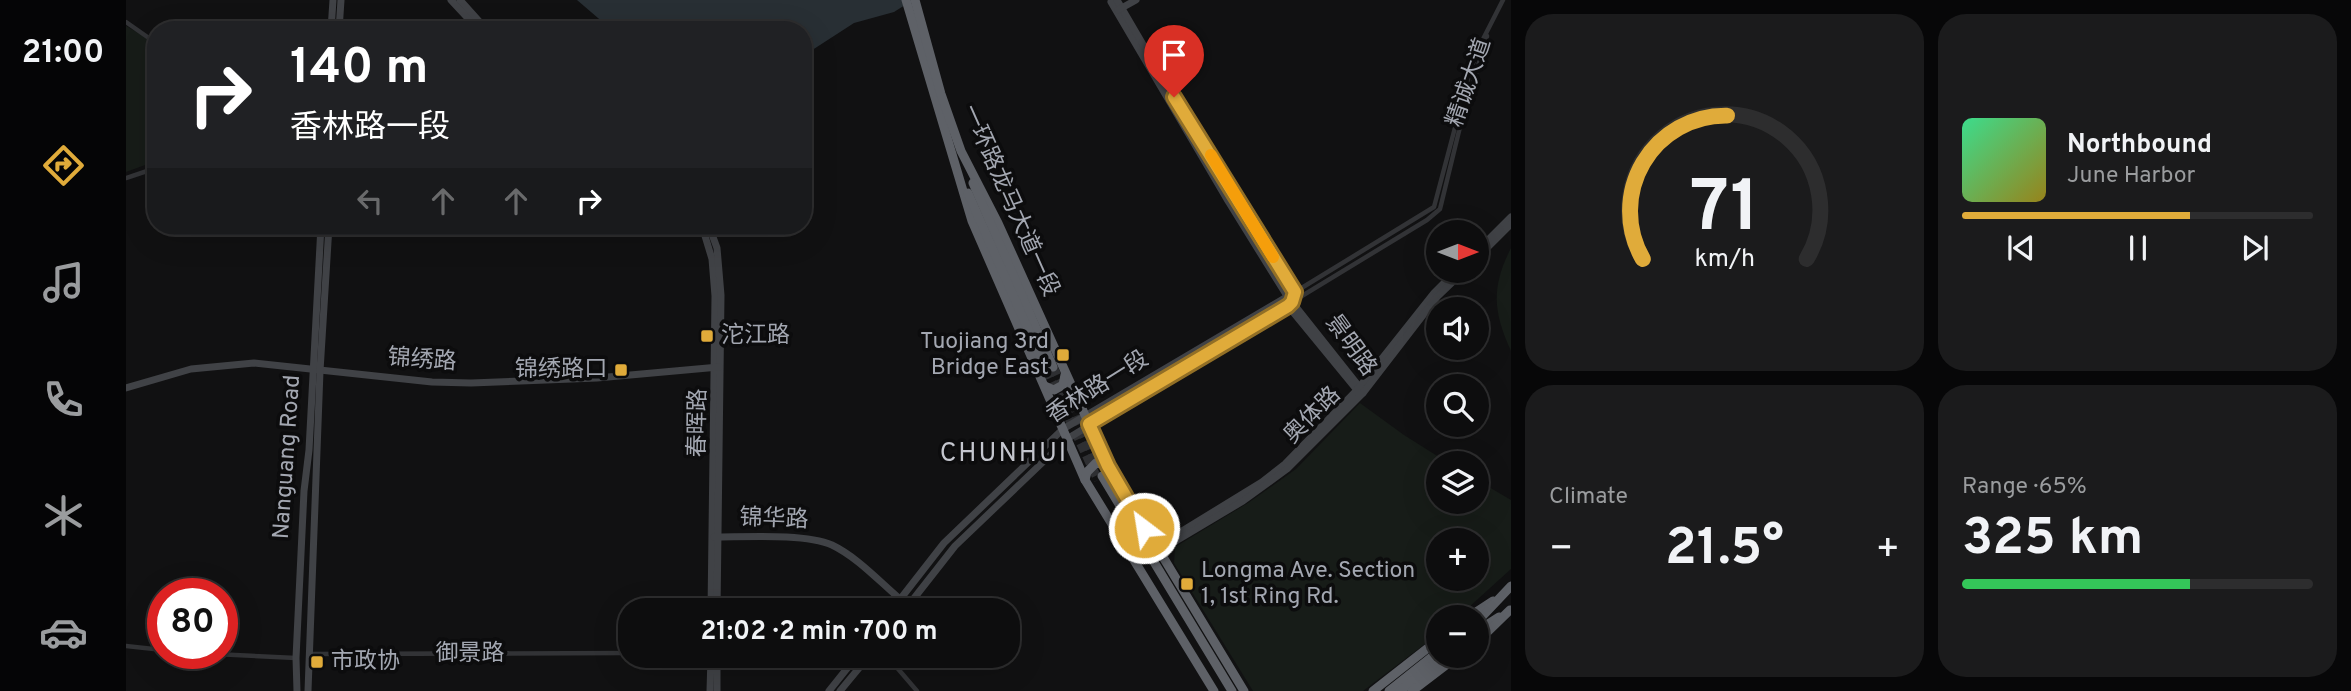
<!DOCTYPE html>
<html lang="en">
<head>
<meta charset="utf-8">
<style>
	body { margin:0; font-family:Overpass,"Noto Sans SC",sans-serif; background:#1b1b1c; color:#f1f3f6; height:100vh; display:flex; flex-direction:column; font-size:26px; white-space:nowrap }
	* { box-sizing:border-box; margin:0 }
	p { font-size:23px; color:#9a9c9e }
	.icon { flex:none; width:38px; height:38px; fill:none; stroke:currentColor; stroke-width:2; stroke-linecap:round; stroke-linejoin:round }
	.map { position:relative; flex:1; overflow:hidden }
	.drawer { display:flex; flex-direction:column; gap:14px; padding:14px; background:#070708; width:840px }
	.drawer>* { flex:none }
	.top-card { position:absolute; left:21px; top:21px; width:665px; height:214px; border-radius:28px; box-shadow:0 7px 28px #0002,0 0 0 2px #2d2d2e; background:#202124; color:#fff; overflow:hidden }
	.needle { width:46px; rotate:90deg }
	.controls { position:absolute; left:1300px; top:220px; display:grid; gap:14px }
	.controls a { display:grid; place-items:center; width:63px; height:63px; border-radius:50%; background:#0d0d0e; box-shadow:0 7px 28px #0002,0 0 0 2px #2d2d2e; font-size:35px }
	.speed { position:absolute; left:21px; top:578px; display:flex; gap:14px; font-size:35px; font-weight:700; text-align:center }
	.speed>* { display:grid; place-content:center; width:91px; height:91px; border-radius:50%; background:#0d0d0e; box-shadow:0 7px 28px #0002,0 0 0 2px #2d2d2e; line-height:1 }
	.speed .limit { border:10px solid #d22; background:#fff; color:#111 }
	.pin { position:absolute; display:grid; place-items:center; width:60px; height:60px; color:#fff; margin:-72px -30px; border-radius:50% 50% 50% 0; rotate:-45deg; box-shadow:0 0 7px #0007 }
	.pin .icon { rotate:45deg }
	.me { position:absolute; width:77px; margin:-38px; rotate:329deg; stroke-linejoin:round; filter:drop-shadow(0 0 5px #0008) }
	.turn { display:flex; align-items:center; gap:24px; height:147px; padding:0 28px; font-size:32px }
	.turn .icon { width:91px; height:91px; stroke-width:2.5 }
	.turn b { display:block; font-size:49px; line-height:60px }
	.lanes { display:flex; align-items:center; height:66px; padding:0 28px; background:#0003; justify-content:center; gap:35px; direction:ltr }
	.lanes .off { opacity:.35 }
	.big { font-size:52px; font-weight:700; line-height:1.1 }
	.drawer .card { flex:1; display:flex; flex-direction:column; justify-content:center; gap:10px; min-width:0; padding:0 24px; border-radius:28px; background:#1b1b1c }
	.drawer .dial { align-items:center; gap:0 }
	.dial svg { height:182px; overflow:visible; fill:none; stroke:#2d2d2e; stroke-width:7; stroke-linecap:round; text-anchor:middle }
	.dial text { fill:#f1f3f6; stroke:none }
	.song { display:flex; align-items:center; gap:21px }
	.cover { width:84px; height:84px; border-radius:10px; background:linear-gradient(135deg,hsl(150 70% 55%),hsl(50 70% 35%)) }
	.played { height:7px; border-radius:4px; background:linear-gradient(90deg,#e0ab3a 65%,#2d2d2e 65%) }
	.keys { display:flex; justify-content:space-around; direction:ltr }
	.heat { display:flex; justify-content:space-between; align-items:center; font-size:38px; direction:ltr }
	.charge { height:10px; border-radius:5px; background:linear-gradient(90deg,#34c759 65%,#2d2d2e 0) }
	.drawer .tiles { flex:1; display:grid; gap:14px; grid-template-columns:repeat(2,1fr) }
	.trip { position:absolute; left:492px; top:598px; width:402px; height:70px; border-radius:28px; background:#0d0d0e; box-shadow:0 7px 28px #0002,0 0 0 2px #2d2d2e; font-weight:700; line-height:70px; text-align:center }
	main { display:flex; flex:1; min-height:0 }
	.dock { display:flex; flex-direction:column; width:126px; justify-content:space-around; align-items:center; background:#050506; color:#9a9c9e }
	.dock .icon { width:49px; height:49px }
	.dock .on { color:#e0ab3a }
	.dock b { font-size:32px; color:#f1f3f6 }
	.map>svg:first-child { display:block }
	.green { fill:#171c18; fill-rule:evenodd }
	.water { fill:#282f34 }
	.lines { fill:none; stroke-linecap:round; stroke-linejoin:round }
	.highway-tunnel { stroke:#2e2f32; stroke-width:9; stroke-dasharray:9 4.5; stroke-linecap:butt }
	.street { stroke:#323336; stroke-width:4.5 }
	.secondary { stroke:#404246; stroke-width:7 }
	.highway { stroke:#5e6167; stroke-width:9 }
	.route-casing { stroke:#926f26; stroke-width:18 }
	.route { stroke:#e0ab3a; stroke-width:12 }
	.slow { stroke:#f59e0b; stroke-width:12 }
	.poi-dot { fill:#e0ab3a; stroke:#0c0c0d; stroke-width:2.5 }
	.labels { text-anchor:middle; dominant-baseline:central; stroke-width:7; stroke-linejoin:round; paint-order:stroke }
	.street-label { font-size:23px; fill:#a3a7b1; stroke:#0c0c0d }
	.poi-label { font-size:23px; fill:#a3a7b1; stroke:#0c0c0d; text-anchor:start }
	.quarter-label { font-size:26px; letter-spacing:2px; fill:#c4c6ce; stroke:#0c0c0d }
</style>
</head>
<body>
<main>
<nav class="dock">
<b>21:00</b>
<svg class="icon on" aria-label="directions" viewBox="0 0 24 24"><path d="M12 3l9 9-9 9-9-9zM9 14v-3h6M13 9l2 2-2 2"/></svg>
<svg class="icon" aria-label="music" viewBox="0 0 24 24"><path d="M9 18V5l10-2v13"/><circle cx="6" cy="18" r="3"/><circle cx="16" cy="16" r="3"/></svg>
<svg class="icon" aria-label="phone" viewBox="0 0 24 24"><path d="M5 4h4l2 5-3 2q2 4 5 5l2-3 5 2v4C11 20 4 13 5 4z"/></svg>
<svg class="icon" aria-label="climate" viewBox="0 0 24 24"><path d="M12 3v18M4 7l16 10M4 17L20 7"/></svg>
<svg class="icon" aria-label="car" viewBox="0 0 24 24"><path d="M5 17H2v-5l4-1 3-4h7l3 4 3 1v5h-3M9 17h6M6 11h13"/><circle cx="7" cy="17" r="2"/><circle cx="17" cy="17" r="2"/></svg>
</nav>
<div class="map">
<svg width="1385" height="691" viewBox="0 0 1385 691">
	<rect width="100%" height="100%" fill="#111112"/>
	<g class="green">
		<polygon points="0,26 23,39 30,47 30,161 0,172"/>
		<path d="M 1385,248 L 1385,351 C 1367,312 1365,287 1385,248 Z"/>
		<path d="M 1234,403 L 1278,435 L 1324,464 L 1312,464 L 1312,502 L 1351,502 L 1351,480 L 1385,500 L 1385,569 L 1331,618 L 1312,618 L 1312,634 L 1237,691 L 1127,691 L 1048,563 L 1049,547 L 1122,503 L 1170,469 ZM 1312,541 L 1351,541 L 1351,579 L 1312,579 Z"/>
	</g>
	<polygon class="water" points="451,0 787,0 768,12 728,23 677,56 677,30 486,30"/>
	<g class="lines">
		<g class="highway-tunnel">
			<polyline points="927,367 971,465"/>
			<polyline points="920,370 972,480"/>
		</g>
		<g class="street">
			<polyline points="0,22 30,43"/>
			<polyline points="0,178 30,168"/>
			<polyline points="1169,292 1308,207 1344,71 1353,47 1377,0"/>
			<polyline points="1166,302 1301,220 1314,209 1334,127 1361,36"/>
			<polyline points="0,646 37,650"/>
			<polyline points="68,653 170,658"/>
			<polyline points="184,654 504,653"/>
			<polyline points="761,656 791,691"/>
		</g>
		<g class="secondary">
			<polyline points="325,0 353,30"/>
			<polyline points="334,0 361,30"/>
			<polyline points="989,0 985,2 1102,201 1161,296 1162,306 1231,390 1237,393"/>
			<polyline points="991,0 1074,142 1081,150 1169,292 1169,294"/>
			<polyline points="992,10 1010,0"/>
			<polyline points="205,30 207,0"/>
			<polyline points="213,30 215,0"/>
			<polyline points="576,226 586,259 589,296 585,611"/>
			<polyline points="583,226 591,248 595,295 591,611"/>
			<polyline points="1351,251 1385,217"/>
			<polyline points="1351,258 1385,224"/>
			<polyline points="1166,302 1235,389"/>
			<polyline points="0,388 65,369 128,363 306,382 345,383 471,378 593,367"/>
			<path d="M 588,537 C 619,537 679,533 706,545 C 731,557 753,581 774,599"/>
			<polyline points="1030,547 1136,482 1159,464 1231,390 1308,293 1330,271"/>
			<polyline points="1033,551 1117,501 1161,469 1237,393 1311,297 1338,271"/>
			<polyline points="765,611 818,543 937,429 1169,292"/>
			<polyline points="778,611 829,546 941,439 1166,302"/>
			<polyline points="171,691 170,658 178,491 183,450 195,226"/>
			<polyline points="182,691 194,371 203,226"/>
			<polyline points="584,691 585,656"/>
			<polyline points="591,691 591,656"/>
			<polyline points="703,691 731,656"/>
			<polyline points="714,691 743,656"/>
		</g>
		<g class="highway">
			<polyline points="780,0 846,221 959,480 1088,691"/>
			<polyline points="789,0 815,94 835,151 872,223 982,466 1118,691"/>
			<polyline points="847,183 927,367"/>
			<polyline points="842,193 920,370"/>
			<polyline points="919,386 928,390 937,385 939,375"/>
			<polyline points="976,476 1106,691"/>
			<polyline points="959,480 961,472 970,463 982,466"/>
			<polyline points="1341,618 1367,601"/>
			<polyline points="1351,622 1385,586"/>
			<polyline points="1351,631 1373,617"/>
			<polyline points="1351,642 1384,610"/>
			<polyline points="1247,691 1312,640"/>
			<polyline points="1263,691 1312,652"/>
			<polyline points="1274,691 1319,656"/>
			<polyline points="1286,691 1332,656"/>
		</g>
	</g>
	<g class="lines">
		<g class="route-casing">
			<polyline id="route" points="1018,528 982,466 963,424 1162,306 1166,302 1169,292 1048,97"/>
		</g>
		<use href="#route" class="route"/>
		<polyline class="slow" points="1085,155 1147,257"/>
	</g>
	<g class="poi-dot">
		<rect x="574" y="329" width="14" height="14" rx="3.5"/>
		<rect x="930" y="348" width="14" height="14" rx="3.5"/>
		<rect x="488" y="363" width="14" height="14" rx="3.5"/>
		<rect x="1054" y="577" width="14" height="14" rx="3.5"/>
		<rect x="184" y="655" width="14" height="14" rx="3.5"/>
	</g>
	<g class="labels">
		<g class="street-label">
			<text transform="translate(1344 83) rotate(-71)">精诚大道</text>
			<text transform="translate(883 201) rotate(66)">一环路龙马大道一段</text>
			<text transform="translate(1224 346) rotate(54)">景明路</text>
			<text transform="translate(296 361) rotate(4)">锦绣路</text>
			<text transform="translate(972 388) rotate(-32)">香林路一段</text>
			<text transform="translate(1187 416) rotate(-45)">奥体路</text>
			<text transform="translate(573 423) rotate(-89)">春晖路</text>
			<text transform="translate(162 457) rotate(-86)">Nanguang Road</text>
			<text transform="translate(648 520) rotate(2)">锦华路</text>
			<text x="344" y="654">御景路</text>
		</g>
		<g class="poi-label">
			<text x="595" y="336">沱江路</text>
			<text x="923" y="342" text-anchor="end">Tuojiang 3rd<tspan x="923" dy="26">Bridge East</tspan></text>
			<text x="481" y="370" text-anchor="end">锦绣路口</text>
			<text x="1075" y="571">Longma Ave. Section<tspan x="1075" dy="26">1, 1st Ring Rd.</tspan></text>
			<text x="205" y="662">市政协</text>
		</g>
		<g class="quarter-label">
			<text x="878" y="454">CHUNHUI</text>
		</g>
	</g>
</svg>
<div class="controls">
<a><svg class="needle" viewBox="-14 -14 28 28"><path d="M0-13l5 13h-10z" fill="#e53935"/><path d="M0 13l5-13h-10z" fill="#9a9c9e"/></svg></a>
<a><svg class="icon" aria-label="sound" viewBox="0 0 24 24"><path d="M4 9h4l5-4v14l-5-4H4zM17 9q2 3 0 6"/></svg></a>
<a><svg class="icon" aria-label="search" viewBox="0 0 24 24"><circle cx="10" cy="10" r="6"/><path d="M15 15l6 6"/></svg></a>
<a><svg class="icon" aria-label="layers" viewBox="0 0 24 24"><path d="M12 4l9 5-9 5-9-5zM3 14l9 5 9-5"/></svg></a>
<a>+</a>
<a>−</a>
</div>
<div class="speed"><div class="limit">80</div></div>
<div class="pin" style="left:1048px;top:97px;background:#d93025"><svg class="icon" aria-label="arrive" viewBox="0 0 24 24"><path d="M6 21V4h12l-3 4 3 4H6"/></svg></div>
<svg class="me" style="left:1018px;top:528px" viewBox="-20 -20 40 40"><circle r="17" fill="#e0ab3a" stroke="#fff" stroke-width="3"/><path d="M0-11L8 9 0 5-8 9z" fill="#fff"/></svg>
<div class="trip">21:02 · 2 min · 700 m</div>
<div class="top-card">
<div class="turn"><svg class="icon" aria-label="right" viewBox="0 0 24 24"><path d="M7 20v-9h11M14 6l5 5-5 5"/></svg><div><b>140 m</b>香林路一段</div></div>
<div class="lanes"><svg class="icon off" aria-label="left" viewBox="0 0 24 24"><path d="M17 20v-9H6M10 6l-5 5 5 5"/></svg><svg class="icon off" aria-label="ahead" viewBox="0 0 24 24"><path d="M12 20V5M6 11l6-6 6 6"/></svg><svg class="icon off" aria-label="ahead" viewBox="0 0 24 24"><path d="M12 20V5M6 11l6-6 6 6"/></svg><svg class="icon" aria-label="right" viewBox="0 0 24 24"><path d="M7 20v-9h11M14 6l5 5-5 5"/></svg></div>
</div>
</div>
<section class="drawer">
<div class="tiles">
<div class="card dial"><svg viewBox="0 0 100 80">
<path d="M14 69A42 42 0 1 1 86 69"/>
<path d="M14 69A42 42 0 0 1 51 6" stroke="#e0ab3a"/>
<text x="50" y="56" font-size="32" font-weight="700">71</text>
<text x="50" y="72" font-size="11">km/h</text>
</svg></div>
<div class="card">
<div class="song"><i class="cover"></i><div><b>Northbound</b><p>June Harbor</p></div></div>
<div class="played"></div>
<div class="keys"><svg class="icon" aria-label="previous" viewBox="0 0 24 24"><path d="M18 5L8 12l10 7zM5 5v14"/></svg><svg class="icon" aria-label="pause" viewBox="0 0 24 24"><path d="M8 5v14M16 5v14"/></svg><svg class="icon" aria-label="next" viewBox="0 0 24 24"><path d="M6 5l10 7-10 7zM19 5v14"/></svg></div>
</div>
<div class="card"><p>Climate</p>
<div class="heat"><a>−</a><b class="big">21.5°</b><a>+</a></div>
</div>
<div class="card"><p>Range · 65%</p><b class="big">325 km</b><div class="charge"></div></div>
</div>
</section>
</main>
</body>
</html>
